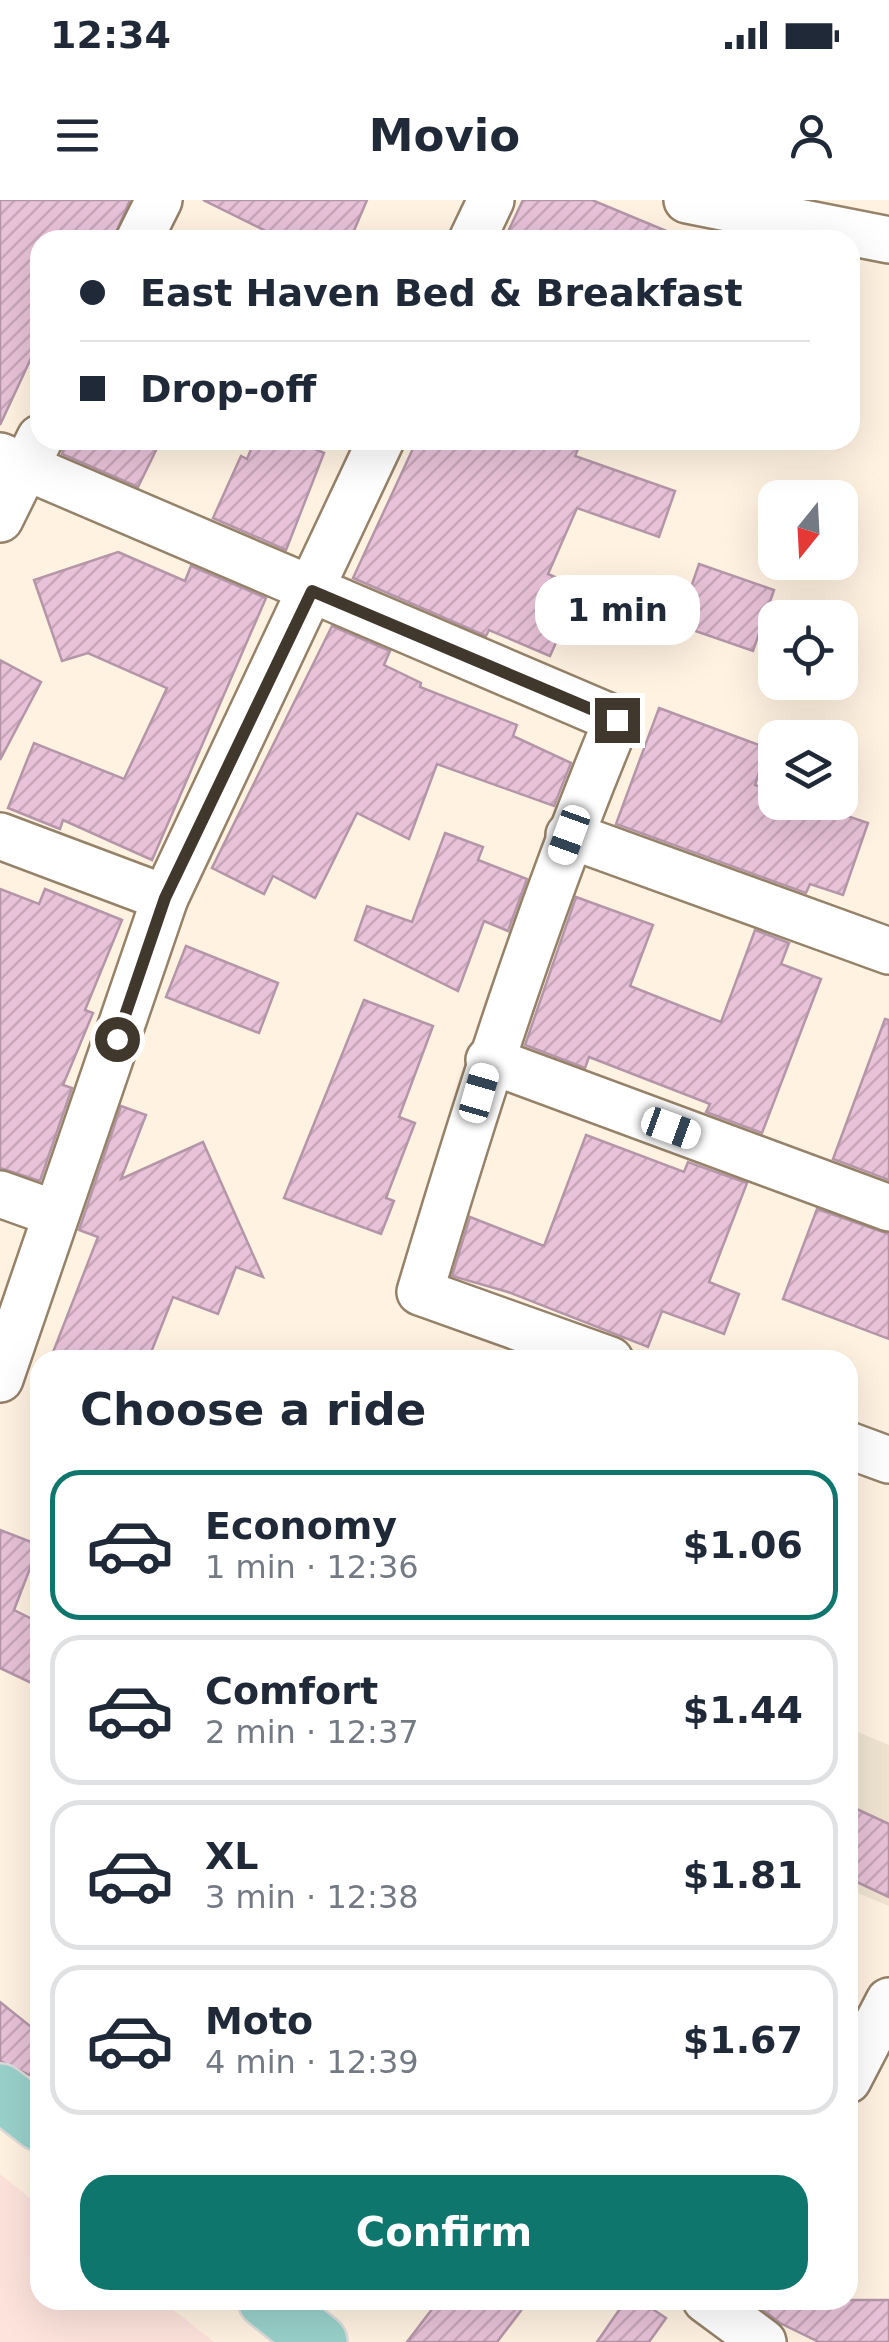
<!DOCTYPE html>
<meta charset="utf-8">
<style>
body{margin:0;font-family:"DejaVu Sans",sans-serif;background:#f2f2f3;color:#1f2937;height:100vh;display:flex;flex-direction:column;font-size:38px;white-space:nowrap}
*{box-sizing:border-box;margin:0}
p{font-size:32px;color:#747a83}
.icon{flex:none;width:55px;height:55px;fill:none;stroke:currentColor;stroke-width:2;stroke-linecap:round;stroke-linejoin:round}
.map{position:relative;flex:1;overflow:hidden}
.sheet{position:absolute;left:30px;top:1150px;width:828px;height:960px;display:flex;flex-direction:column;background:#fff;border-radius:30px;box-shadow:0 10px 40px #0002}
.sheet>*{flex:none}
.top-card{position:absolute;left:30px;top:30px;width:830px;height:220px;border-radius:30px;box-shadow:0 10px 40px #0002;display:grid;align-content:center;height:220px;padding:0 50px;background:#fff}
.needle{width:65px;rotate:198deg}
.buttons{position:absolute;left:758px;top:280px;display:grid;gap:20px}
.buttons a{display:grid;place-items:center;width:100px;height:100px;border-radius:20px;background:#fff;box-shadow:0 10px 40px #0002;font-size:50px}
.end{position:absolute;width:45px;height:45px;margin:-22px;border:12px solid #41382d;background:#fff;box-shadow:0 0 0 5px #fff}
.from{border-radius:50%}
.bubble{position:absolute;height:70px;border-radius:30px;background:#fff;box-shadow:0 10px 40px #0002;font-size:32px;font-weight:700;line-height:70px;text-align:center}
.car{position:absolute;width:30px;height:60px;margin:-30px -15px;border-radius:12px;box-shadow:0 0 8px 2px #0007;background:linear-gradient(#fff 24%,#345 0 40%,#fff 0 76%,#345 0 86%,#fff 0)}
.top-card b{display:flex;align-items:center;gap:35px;height:95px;font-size:38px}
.top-card b+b{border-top:2px solid #e0e1e3}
.top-card i{width:25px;height:25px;background:#1f2937}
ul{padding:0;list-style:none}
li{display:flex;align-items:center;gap:30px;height:150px;margin:0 20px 15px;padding:0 30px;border:5px solid #e0e1e3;border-radius:30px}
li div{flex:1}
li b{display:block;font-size:38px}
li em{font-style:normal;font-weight:700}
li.active{border-color:#0f766e}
li>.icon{width:90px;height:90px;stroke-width:1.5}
h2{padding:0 50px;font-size:45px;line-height:120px}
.button{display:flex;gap:20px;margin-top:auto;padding:20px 50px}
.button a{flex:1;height:115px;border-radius:30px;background:#0f766e;color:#fff;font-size:40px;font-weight:700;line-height:115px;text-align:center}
.status{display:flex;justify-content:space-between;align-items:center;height:70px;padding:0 50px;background:#fff;direction:ltr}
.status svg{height:28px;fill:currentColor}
header{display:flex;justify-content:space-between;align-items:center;height:130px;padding:0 50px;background:#fff;font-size:45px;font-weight:700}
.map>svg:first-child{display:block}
</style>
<div class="status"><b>12:34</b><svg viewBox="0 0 49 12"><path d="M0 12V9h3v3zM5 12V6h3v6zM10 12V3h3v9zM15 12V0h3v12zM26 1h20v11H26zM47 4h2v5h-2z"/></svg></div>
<header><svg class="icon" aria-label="menu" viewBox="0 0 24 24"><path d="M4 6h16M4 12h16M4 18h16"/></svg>Movio<svg class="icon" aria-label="person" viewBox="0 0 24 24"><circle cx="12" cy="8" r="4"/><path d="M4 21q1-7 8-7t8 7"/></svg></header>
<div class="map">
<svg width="889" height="2142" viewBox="0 0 889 2142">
<defs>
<pattern id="building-hatch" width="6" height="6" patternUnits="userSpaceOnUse" patternTransform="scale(2.5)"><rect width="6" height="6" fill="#e8c2d8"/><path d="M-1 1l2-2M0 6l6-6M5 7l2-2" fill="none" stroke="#c8a7ba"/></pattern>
</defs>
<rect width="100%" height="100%" fill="#fff2e1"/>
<path fill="#f0e4d1" d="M 848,1528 L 889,1545 L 889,1706 L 848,1689 Z"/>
<path fill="#fde3dc" d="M 0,1974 L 40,2006 L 40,2100 L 161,2100 L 214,2142 L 0,2142 Z"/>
<g fill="url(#building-hatch)" stroke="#b496a8" stroke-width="2.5">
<path d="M 0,0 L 130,0 L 113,40 L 40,40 L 40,139 L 0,225 Z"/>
<path d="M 203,0 L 367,0 L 350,40 L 284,40 Z"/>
<path d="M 523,0 L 592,0 L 688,40 L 504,40 Z"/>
<path d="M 66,240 L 161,240 L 138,287 L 62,254 Z"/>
<path d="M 255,240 L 296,240 L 324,253 L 286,350 L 213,318 L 241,256 L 247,259 Z"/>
<path d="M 417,240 L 582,240 L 575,256 L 675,291 L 659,337 L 577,308 L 548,374 L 580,388 L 550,456 L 489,430 L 486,436 L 353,378 Z"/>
<path d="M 118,352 L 185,381 L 191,366 L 266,398 L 152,660 L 63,620 L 60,629 L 8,608 L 34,543 L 124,579 L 167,488 L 88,453 L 62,461 L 34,380 Z"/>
<path d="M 699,364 L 774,390 L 753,451 L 678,425 Z"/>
<path d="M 332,426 L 390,451 L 384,465 L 421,483 L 420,487 L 517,525 L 513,536 L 571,563 L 554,606 L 437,564 L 409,639 L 357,613 L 315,698 L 273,676 L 264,694 L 212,668 Z"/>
<path d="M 0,460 L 41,482 L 0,560 Z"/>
<path d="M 659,508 L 767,548 L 755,585 L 775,592 L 775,602 L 806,602 L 868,623 L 843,695 L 810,684 L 806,693 L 616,624 Z"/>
<path d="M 445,633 L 483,647 L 478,660 L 527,679 L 508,731 L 484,721 L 458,791 L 355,740 L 367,706 L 412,722 Z"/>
<path d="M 0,689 L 39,704 L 45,689 L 122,720 L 85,810 L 93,813 L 63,885 L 72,888 L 40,981 L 0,968 Z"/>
<path d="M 576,697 L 653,725 L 630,786 L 721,822 L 755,730 L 789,743 L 781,764 L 821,779 L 762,933 L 706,912 L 710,904 L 589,857 L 585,868 L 525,845 Z"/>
<path d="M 186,746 L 278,783 L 259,833 L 166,797 Z"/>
<path d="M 364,800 L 433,826 L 399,917 L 415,923 L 386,998 L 394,1001 L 381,1034 L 284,998 Z"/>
<path d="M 885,819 L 889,820 L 889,980 L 833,959 Z"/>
<path d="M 121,906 L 146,915 L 121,979 L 203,942 L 263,1077 L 236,1067 L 218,1114 L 173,1097 L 148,1160 L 50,1160 L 98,1037 L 79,1030 Z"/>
<path d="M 586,935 L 684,972 L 688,962 L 747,983 L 709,1082 L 739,1094 L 724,1134 L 662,1111 L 648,1147 L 508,1092 L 452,1076 L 470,1017 L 544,1046 Z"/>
<path d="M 817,1009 L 889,1034 L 889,1139 L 783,1099 Z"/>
<path d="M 0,1330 L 39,1345 L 14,1410 L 40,1423 L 40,1487 L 0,1468 Z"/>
<path d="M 848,1605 L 889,1624 L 889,1697 L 848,1678 Z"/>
<path d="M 0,1802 L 40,1834 L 40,1862 L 29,1875 L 0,1861 Z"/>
<path d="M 439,2100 L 529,2100 L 497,2142 L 407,2142 Z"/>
<path d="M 626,2100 L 639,2100 L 666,2118 L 649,2142 L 597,2142 Z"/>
<path d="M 750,2100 L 889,2100 L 889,2142 L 819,2142 L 780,2123 Z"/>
</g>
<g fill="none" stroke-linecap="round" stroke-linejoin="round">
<defs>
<g id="minor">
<path d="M 687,0 L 889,40"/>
<path d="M 139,40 L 159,0"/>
<path d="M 472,40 L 491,0"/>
<path d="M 0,256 L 617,520 C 539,707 478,898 420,1092 L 610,1160"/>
<path d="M 0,319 L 40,238"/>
<path d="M 569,635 L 889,751"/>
<path d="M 0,636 L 165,698"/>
<path d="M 489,860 L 889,1008"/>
<path d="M 0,994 L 56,1014"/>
<path d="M 0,1179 L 165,698 L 381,240"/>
<path d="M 848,1245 L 889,1260"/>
<path d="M 848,1880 L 889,1801"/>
<path d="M 706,2100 L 763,2142"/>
</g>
<g id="major">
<path d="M 0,1892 L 40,1923"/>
<path d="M 266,2100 L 319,2142"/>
</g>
</defs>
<use href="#minor" stroke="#968269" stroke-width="50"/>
<use href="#major" stroke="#dddbd9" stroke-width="60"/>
<use href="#minor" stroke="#fff" stroke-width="45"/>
<use href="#major" stroke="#99d1cb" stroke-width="55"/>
</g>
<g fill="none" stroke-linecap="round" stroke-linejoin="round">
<path stroke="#41382d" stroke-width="12" d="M 117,839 L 165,698 L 312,391 L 617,520"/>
</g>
</svg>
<div class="buttons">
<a><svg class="needle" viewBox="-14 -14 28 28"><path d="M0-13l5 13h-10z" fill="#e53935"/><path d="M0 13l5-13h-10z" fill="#747a83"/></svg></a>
<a><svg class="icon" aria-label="locate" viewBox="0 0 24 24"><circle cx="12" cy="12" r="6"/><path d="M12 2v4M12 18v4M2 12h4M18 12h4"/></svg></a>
<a><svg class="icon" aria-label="layers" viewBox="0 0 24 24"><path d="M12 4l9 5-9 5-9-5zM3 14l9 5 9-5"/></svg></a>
</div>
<i class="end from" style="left:117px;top:839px"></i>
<i class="end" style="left:617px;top:520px"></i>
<div class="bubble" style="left:535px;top:375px;width:165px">1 min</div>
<i class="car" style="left:569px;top:635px;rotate:200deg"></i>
<i class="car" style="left:479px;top:893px;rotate:16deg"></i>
<i class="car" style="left:671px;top:928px;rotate:110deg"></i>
<div class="top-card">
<b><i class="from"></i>East Haven Bed &amp; Breakfast</b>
<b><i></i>Drop-off</b>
</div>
<section class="sheet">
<h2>Choose a ride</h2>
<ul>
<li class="active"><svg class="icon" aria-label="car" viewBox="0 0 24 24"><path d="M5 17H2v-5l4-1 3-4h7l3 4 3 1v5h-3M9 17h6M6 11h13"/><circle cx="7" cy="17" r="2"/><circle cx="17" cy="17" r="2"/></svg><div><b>Economy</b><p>1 min · 12:36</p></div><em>$1.06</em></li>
<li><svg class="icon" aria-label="car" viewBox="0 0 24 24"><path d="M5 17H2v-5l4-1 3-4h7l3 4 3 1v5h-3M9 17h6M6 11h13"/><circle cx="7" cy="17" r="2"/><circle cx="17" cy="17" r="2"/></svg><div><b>Comfort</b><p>2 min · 12:37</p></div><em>$1.44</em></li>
<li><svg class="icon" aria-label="car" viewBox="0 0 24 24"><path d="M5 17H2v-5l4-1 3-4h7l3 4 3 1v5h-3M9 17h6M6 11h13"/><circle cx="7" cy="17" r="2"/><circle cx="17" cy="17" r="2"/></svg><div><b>XL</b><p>3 min · 12:38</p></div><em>$1.81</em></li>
<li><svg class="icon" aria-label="car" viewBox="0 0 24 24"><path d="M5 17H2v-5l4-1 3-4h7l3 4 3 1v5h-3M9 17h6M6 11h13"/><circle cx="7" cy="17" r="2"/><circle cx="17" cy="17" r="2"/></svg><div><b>Moto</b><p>4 min · 12:39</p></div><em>$1.67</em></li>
</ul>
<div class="button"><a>Confirm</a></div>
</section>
</div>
